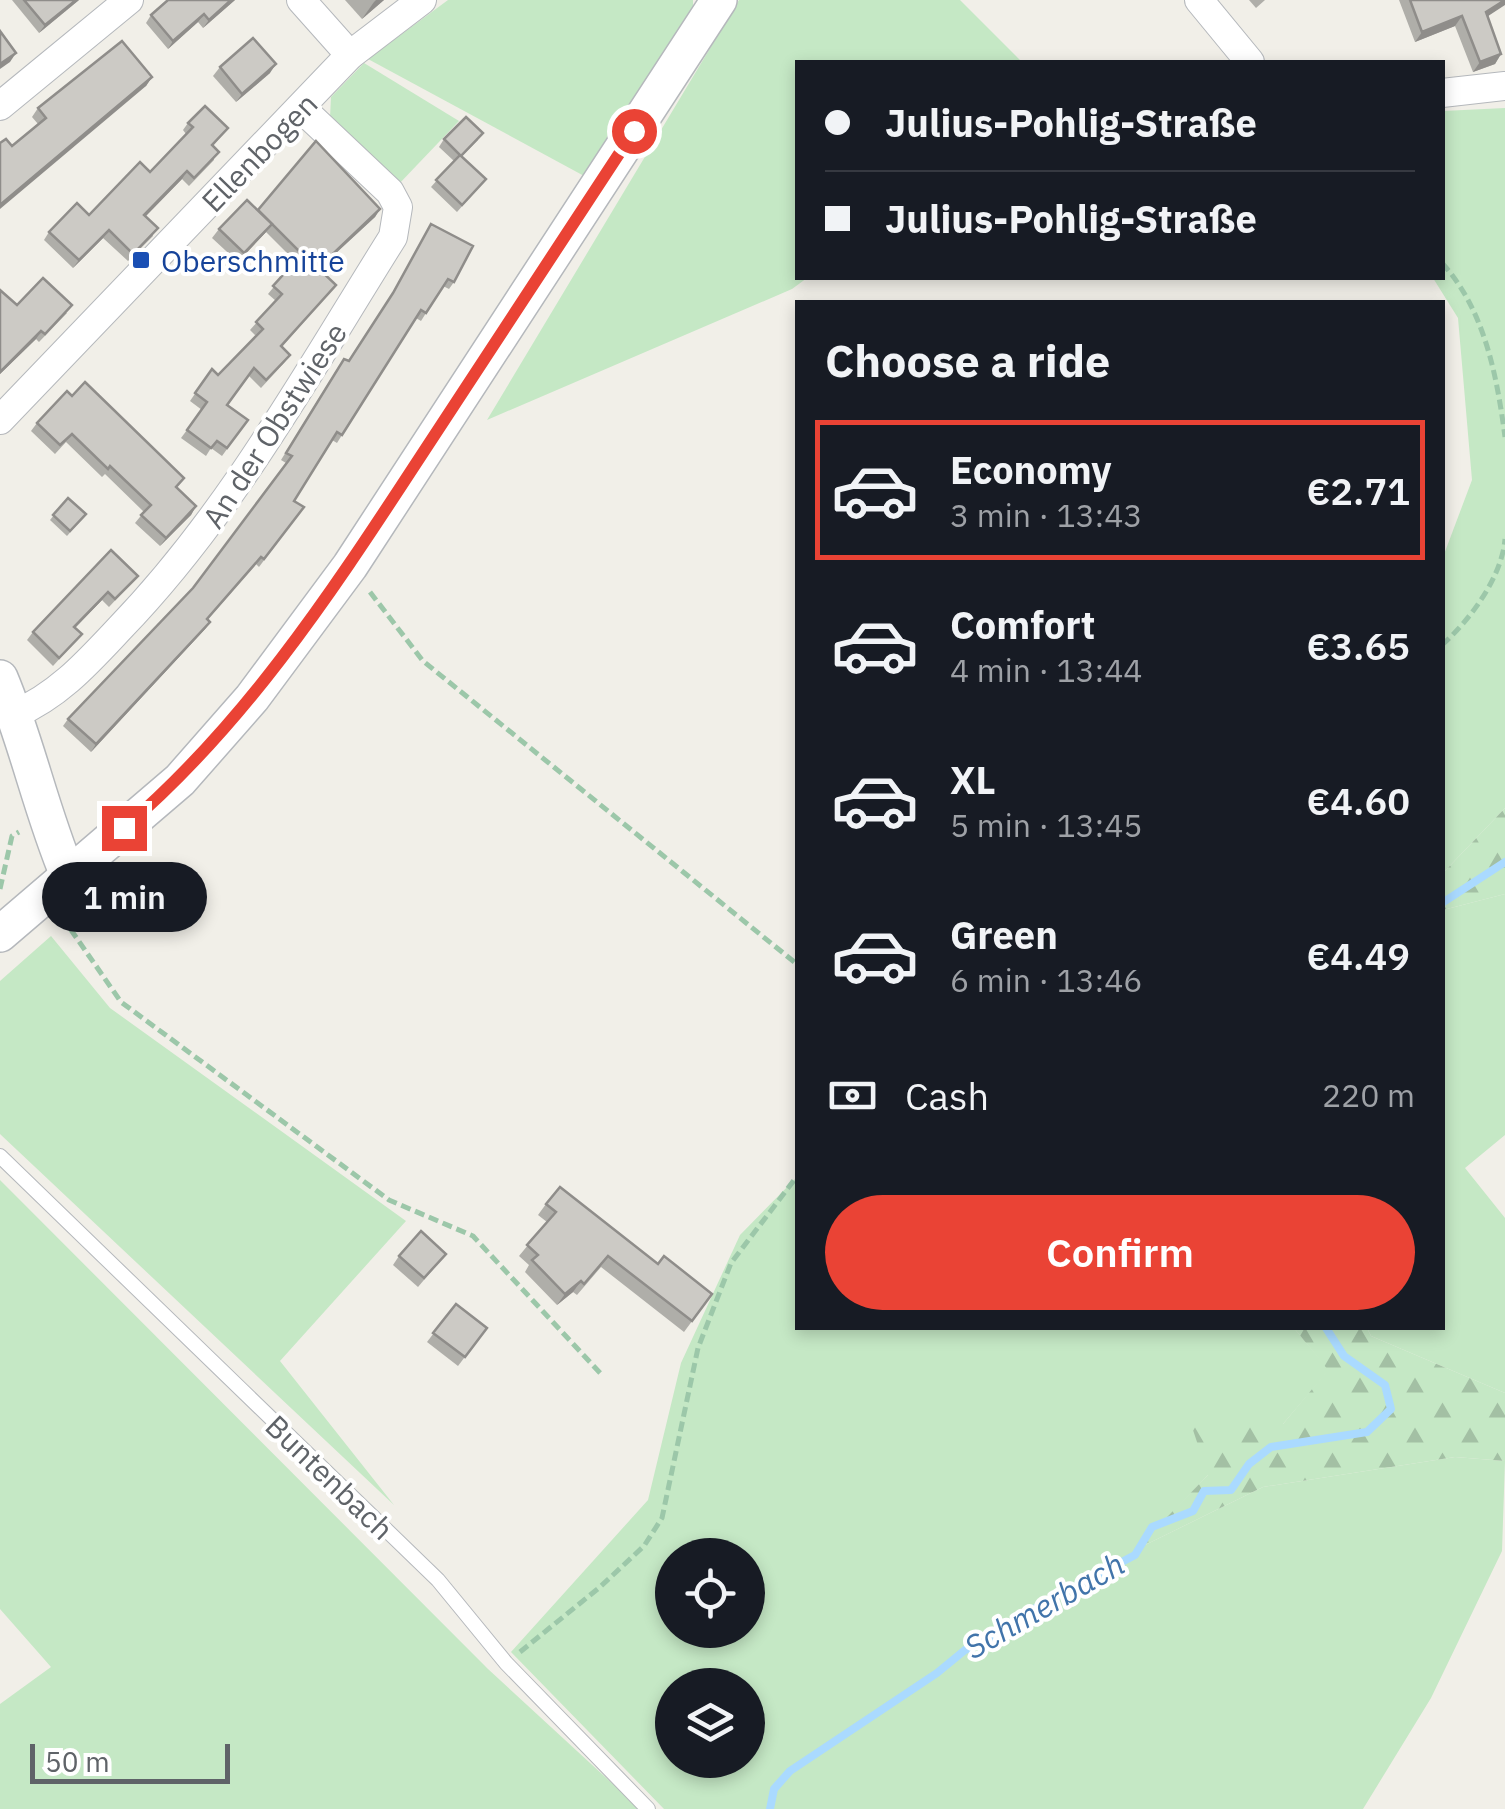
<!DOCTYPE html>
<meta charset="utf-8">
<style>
body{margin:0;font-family:"IBM Plex Sans",sans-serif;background:#20242c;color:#f1f3f6;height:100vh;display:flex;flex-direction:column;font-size:38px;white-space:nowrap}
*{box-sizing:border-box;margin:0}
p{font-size:32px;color:#9ea1a6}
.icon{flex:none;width:55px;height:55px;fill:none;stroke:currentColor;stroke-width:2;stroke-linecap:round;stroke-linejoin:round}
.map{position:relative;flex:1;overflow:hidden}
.details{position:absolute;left:795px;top:300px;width:650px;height:1030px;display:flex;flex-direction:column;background:#171b24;border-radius:0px;box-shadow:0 5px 15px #0003}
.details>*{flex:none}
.top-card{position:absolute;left:795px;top:60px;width:650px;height:220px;border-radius:0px;box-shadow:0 5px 15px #0003;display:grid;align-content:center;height:220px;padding:0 30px;background:#171b24}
.controls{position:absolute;left:655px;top:1538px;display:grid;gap:20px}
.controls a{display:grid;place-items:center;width:110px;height:110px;border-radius:50%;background:#171b24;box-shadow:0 5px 15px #0003;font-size:50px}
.scale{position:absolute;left:30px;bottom:25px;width:200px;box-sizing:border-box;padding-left:10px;border:5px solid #5f6368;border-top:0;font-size:28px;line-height:35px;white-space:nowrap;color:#5f6368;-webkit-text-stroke:8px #fff;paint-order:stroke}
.end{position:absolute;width:45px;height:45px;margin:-22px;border:12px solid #ea4335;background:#fff;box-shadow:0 0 0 5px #fff}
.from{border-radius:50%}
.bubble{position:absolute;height:70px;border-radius:35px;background:#171b24;box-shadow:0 5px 15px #0003;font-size:32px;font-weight:600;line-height:70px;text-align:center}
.top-card b{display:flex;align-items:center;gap:35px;height:95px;font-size:38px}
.top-card b+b{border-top:2px solid #363941}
.top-card i{width:25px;height:25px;background:#f1f3f6}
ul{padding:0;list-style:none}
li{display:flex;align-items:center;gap:30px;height:140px;margin:0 20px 15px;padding:0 10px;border:5px solid transparent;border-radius:0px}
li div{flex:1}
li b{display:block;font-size:38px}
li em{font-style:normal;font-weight:600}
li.active{border-color:#ea4335}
li>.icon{width:90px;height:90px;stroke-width:1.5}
h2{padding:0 30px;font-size:45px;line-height:120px}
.pay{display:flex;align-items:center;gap:25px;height:110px;padding:0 30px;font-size:38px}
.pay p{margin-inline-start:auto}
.cta{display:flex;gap:20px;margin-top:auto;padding:20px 30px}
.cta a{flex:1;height:115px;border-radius:60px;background:#ea4335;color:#fff;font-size:40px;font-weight:600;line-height:115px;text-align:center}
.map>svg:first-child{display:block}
</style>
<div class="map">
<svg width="1505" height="1809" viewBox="0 0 1505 1809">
<defs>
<pattern id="forest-firs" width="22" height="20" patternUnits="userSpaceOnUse" patternTransform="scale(2.5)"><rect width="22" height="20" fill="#c5e8c5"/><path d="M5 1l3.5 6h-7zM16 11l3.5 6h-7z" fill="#a3c0a4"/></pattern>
</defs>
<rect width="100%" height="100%" fill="#f1efe8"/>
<g fill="#c5e8c5" fill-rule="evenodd">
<path d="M 448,0 L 693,0 L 693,6 L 586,177 L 368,59 Z"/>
<path d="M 739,0 L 960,0 L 1022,62 L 798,62 L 798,278 L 807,278 L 792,289 L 487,420 Z"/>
<path d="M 364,63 L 459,121 L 397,186 L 330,118 L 331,97 Z"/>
<path d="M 1505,108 L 1505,808 L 1443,873 L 1443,557 L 1472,480 L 1458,318 L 1433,278 L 1442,278 L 1443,111 Z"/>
<path d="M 1505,894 L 1505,1135 L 1465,1168 L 1505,1218 L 1505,1393 L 1371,1336 L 1367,1328 L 1442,1328 L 1443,910 Z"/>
<path d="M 51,936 L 110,1008 L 406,1221 L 280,1361 L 394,1505 L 0,1134 L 0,981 Z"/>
<path d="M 797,1177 L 798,1328 L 1294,1328 L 1329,1370 L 1283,1424 L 1208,1475 L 1139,1548 L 1263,1487 L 1455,1457 L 1505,1461 L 1502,1551 L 1431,1698 L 1363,1809 L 664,1809 L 511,1652 L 648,1500 L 681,1363 L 740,1235 ZM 672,1555 L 748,1555 L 748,1630 L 672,1630 ZM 672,1685 L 748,1685 L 748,1760 L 672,1760 Z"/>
<path d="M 0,1180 L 488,1669 L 640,1809 L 0,1809 L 0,1704 L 51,1667 L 0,1609 Z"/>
</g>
<g fill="url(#forest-firs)">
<path d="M 1505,808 L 1505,894 L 1443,910 L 1443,873 Z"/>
<path d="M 1294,1328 L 1367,1328 L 1371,1336 L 1505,1393 L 1505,1461 L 1455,1457 L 1263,1487 L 1135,1550 L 1208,1475 L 1191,1424 L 1283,1424 L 1328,1370 Z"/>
</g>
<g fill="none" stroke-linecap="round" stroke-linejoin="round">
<g stroke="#aadaff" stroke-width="8">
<path d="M 1442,903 L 1505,862"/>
<path d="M 770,1809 L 774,1789 L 790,1771 L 937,1673 L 965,1650 L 997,1636 L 1026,1613 L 1135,1555 L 1152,1527 L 1193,1511 L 1204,1491 L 1231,1490 L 1249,1464 L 1271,1447 L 1367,1432 L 1391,1409 L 1385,1385 L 1344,1356 L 1326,1328"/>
</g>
<defs>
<path id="service" d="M 0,1156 L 438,1580 L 506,1663 L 648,1809"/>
<g id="minor">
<path d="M 301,0 L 350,55"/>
<path d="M 1199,0 L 1250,62"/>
<path d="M 1442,93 L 1505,86"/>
<path d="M 0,106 L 129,0"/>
<path d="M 0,420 L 350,55 L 422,0"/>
<path d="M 15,714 C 59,695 88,662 120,628 C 231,513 308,372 393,237 L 398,207 L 390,192 L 301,108"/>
</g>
<g id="tertiary">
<path d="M 0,678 C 27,742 41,811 68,875"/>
<path d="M 0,934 L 180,780 L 252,698 L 350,566 L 719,0"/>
</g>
</defs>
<use href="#service" stroke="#b5b8bc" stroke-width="16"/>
<use href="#minor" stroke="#b5b8bc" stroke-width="30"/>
<use href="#tertiary" stroke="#b5b8bc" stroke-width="38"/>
<g stroke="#9cc7a9" stroke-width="5" stroke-dasharray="10 5" stroke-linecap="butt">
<path d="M 1442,263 C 1485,310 1497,377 1505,437"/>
<path d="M 370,592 L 423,661 L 798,965"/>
<path d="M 1442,645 C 1470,620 1502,577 1505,539"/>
<path d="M 0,889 L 12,836 L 19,832"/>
<path d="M 62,917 L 121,1002 L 389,1200 L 473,1236 L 601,1374"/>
<path d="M 520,1652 L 600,1587 L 644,1546 L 662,1518 L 698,1348 L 731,1263 L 798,1175"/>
</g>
<use href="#service" stroke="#fff" stroke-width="14"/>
<use href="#minor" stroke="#fff" stroke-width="28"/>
<use href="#tertiary" stroke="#fff" stroke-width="35"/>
</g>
<g fill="#afaea9">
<path d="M 12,0 L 79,0 L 39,33 Z"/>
<path d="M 168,0 L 235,0 L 203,28 L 198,22 L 168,49 L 146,23 L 151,15 Z"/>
<path d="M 345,0 L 384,0 L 362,19 Z"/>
<path d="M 1249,0 L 1265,0 L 1256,8 Z"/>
<path d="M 1399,0 L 1505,0 L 1487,17 L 1501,54 L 1495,64 L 1473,72 L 1455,26 L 1415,42 Z"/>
<path d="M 220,67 L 270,73 L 236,102 L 213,76 Z"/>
<path d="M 152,77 L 146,86 L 12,146 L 38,124 L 32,117 L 38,108 Z"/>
<path d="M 188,123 L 228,128 L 213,146 L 214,160 L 189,186 L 182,179 L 146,216 L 153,236 L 128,261 L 103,238 L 73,268 L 44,240 L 49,232 L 89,215 L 150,172 L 186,134 L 183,130 Z"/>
<path d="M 444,139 L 478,140 L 462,156 L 486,179 L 457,212 L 431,187 L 454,161 L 439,147 Z"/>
<path d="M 380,209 L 375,217 L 319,269 L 336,285 L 282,347 L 290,355 L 284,363 L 261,388 L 249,376 L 227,405 L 248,420 L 222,456 L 211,448 L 206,456 L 181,438 L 202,410 L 190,401 L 212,369 L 218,375 L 256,336 L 250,330 L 276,301 L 268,294 L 295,261 L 266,232 L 238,262 L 212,238 L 219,229 L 258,210 Z"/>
<path d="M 431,224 L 454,282 L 449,289 L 443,286 L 421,321 L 416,318 L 342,435 L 337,443 L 332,440 L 294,501 L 298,515 L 259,567 L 256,564 L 208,619 L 210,622 L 205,629 L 91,752 L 63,726 L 68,719 L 193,588 L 286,463 L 281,460 L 339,366 L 348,361 L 388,301 Z"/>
<path d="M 0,290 L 17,305 L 67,313 L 39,342 L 36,339 L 0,374 Z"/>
<path d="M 67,391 L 196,506 L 191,515 L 160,546 L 135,523 L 144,512 L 105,474 L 102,477 L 66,442 L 55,454 L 31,431 L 37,423 Z"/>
<path d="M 68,498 L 86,514 L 67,536 L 50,520 Z"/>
<path d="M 138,576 L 109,607 L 102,600 L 75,628 L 82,634 L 53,666 L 27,640 L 33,632 Z"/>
<path d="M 546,1204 L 658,1264 L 712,1294 L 684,1332 L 601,1267 L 577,1295 L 573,1292 L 557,1305 L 525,1272 L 529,1265 L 519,1256 L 547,1222 L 538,1215 Z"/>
<path d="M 446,1254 L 418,1287 L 393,1265 L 399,1256 Z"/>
<path d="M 456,1304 L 487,1328 L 458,1366 L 427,1342 Z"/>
</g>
<g fill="#8f8d8a">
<path d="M 76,0 L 79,0 L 39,33 L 45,25 Z"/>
<path d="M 231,0 L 235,0 L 203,28 L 209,20 Z"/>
<path d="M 376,0 L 384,0 L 362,19 L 374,2 Z"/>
<path d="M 1505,0 L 1505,5 L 1479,22 L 1486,12 Z"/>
<path d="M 204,14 L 198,22 L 168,49 L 173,41 Z"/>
<path d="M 1462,16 L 1455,26 L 1415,42 L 1422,32 Z"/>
<path d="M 16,53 L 10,62 L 0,69 L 0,64 Z"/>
<path d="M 1501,54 L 1495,64 L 1473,72 L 1480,62 Z"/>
<path d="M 276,64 L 270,73 L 236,102 L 242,94 Z"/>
<path d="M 152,77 L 146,86 L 0,209 L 0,205 Z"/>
<path d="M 187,171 L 182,179 L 139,223 L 144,215 Z"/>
<path d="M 380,209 L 375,217 L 312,275 L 318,268 Z"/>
<path d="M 272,224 L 265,233 L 238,262 L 244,253 Z"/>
<path d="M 109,230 L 103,238 L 73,268 L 79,260 Z"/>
<path d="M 41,331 L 36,339 L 0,374 L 0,372 Z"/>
<path d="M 196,506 L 191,515 L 160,546 L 166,538 Z"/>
<path d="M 108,592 L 102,600 L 68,635 L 74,627 Z"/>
<path d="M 210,622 L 205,629 L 91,752 L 96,744 Z"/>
<path d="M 581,1281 L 573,1292 L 557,1305 L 565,1294 Z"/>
</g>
<g fill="#cccac5" stroke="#8f8d8a" stroke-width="2.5">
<path d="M 24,0 L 76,0 L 45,25 Z"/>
<path d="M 168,0 L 231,0 L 209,20 L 204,14 L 173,41 L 151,15 Z"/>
<path d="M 1410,0 L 1505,0 L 1486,12 L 1501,54 L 1480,62 L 1462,16 L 1422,32 Z"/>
<path d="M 0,31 L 16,53 L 0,64 Z"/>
<path d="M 253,38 L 276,64 L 242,94 L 220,67 Z"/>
<path d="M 122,41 L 152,77 L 0,205 L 0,143 L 6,139 L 12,146 L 46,118 L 38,108 Z"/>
<path d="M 205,106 L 228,128 L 212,145 L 219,152 L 194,178 L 187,171 L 144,215 L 158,228 L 133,254 L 109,230 L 79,260 L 49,232 L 77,203 L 89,215 L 140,162 L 150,172 L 193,127 L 188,123 Z"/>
<path d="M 466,117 L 483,133 L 461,156 L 486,179 L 462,205 L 436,180 L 460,155 L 444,139 Z"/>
<path d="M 316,141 L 380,209 L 318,268 L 336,285 L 281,346 L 290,355 L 266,380 L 254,368 L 227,405 L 248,420 L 227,448 L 217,441 L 211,448 L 187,430 L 207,402 L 195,393 L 212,369 L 218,375 L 263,329 L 256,322 L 282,294 L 273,286 L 302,254 L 258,210 Z"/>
<path d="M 247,200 L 272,224 L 244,253 L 219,229 Z"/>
<path d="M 431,224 L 473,246 L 454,282 L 448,279 L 426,313 L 421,310 L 342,435 L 337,432 L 294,501 L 304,507 L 264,559 L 261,557 L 207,619 L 210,622 L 96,744 L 68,719 L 193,588 L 292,456 L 286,453 L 344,359 L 349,361 L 393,293 Z"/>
<path d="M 43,278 L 72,305 L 45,334 L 41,331 L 0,372 L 0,290 L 17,305 Z"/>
<path d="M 85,382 L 184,478 L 176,487 L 196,506 L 166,538 L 141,515 L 151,505 L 110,466 L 108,469 L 72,434 L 60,445 L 37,423 L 67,391 L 72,396 Z"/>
<path d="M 68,498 L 86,514 L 70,531 L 53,515 Z"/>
<path d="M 111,550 L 138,576 L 115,599 L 108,592 L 74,627 L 82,634 L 59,658 L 33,632 Z"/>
<path d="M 560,1187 L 658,1264 L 664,1256 L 712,1294 L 692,1321 L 608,1256 L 584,1284 L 581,1281 L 565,1294 L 532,1260 L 538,1255 L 527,1245 L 556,1212 L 546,1204 Z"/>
<path d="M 421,1231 L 446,1254 L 424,1278 L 399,1256 Z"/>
<path d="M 456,1304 L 487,1328 L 465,1357 L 433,1333 Z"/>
</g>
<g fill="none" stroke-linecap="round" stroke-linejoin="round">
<path stroke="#ea4335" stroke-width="12" d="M 124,828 C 243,726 328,598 413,468 C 487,356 560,243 634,131"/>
</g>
<rect fill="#1a4fb4" stroke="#fff" stroke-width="4" x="131" y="250" width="20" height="20" rx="5"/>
<g text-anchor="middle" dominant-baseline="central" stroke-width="8" stroke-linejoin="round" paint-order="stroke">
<g font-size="30" fill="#5f6368" stroke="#fff">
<text transform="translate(259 152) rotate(-46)">Ellenbogen</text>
<text transform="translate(274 425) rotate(-57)">An der Obstwiese</text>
<text transform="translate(330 1477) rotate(44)">Buntenbach</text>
</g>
<g font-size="30" fill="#164399" stroke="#fff" text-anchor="start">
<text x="161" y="260">Oberschmitte</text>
</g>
<g font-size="32" font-style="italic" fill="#4174aa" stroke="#fff">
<text transform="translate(1044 1605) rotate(-30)">Schmerbach</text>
</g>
</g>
</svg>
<div class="controls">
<a><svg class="icon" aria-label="locate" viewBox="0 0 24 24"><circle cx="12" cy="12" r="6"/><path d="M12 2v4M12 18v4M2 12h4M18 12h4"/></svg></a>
<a><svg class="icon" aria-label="layers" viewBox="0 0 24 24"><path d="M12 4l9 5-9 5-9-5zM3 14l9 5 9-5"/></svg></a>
</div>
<div class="scale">50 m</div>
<i class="end from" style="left:634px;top:131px"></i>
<i class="end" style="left:124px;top:828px"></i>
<div class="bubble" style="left:42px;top:862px;width:165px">1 min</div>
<div class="top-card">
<b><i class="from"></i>Julius-Pohlig-Straße</b>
<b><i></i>Julius-Pohlig-Straße</b>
</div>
<section class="details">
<h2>Choose a ride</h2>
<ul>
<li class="active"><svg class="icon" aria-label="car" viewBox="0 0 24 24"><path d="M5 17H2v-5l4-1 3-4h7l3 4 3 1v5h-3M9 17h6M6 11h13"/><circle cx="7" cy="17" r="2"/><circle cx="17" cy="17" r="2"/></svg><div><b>Economy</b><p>3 min · 13:43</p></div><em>€2.71</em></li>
<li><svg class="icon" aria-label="car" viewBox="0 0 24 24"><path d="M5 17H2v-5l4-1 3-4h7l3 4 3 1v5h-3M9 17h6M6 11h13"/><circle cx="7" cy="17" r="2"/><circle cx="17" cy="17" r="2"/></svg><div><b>Comfort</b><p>4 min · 13:44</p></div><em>€3.65</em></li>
<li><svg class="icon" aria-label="car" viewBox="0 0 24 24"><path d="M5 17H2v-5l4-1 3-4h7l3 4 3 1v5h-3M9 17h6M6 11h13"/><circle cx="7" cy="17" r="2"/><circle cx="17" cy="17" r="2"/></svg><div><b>XL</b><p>5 min · 13:45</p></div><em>€4.60</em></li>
<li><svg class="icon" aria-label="car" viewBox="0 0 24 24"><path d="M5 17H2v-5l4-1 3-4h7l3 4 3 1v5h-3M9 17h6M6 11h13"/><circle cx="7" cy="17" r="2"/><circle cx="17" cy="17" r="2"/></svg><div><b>Green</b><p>6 min · 13:46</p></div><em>€4.49</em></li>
</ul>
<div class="pay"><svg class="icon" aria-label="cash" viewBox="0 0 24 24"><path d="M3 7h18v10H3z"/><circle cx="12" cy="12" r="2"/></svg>Cash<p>220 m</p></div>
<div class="cta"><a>Confirm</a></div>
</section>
</div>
